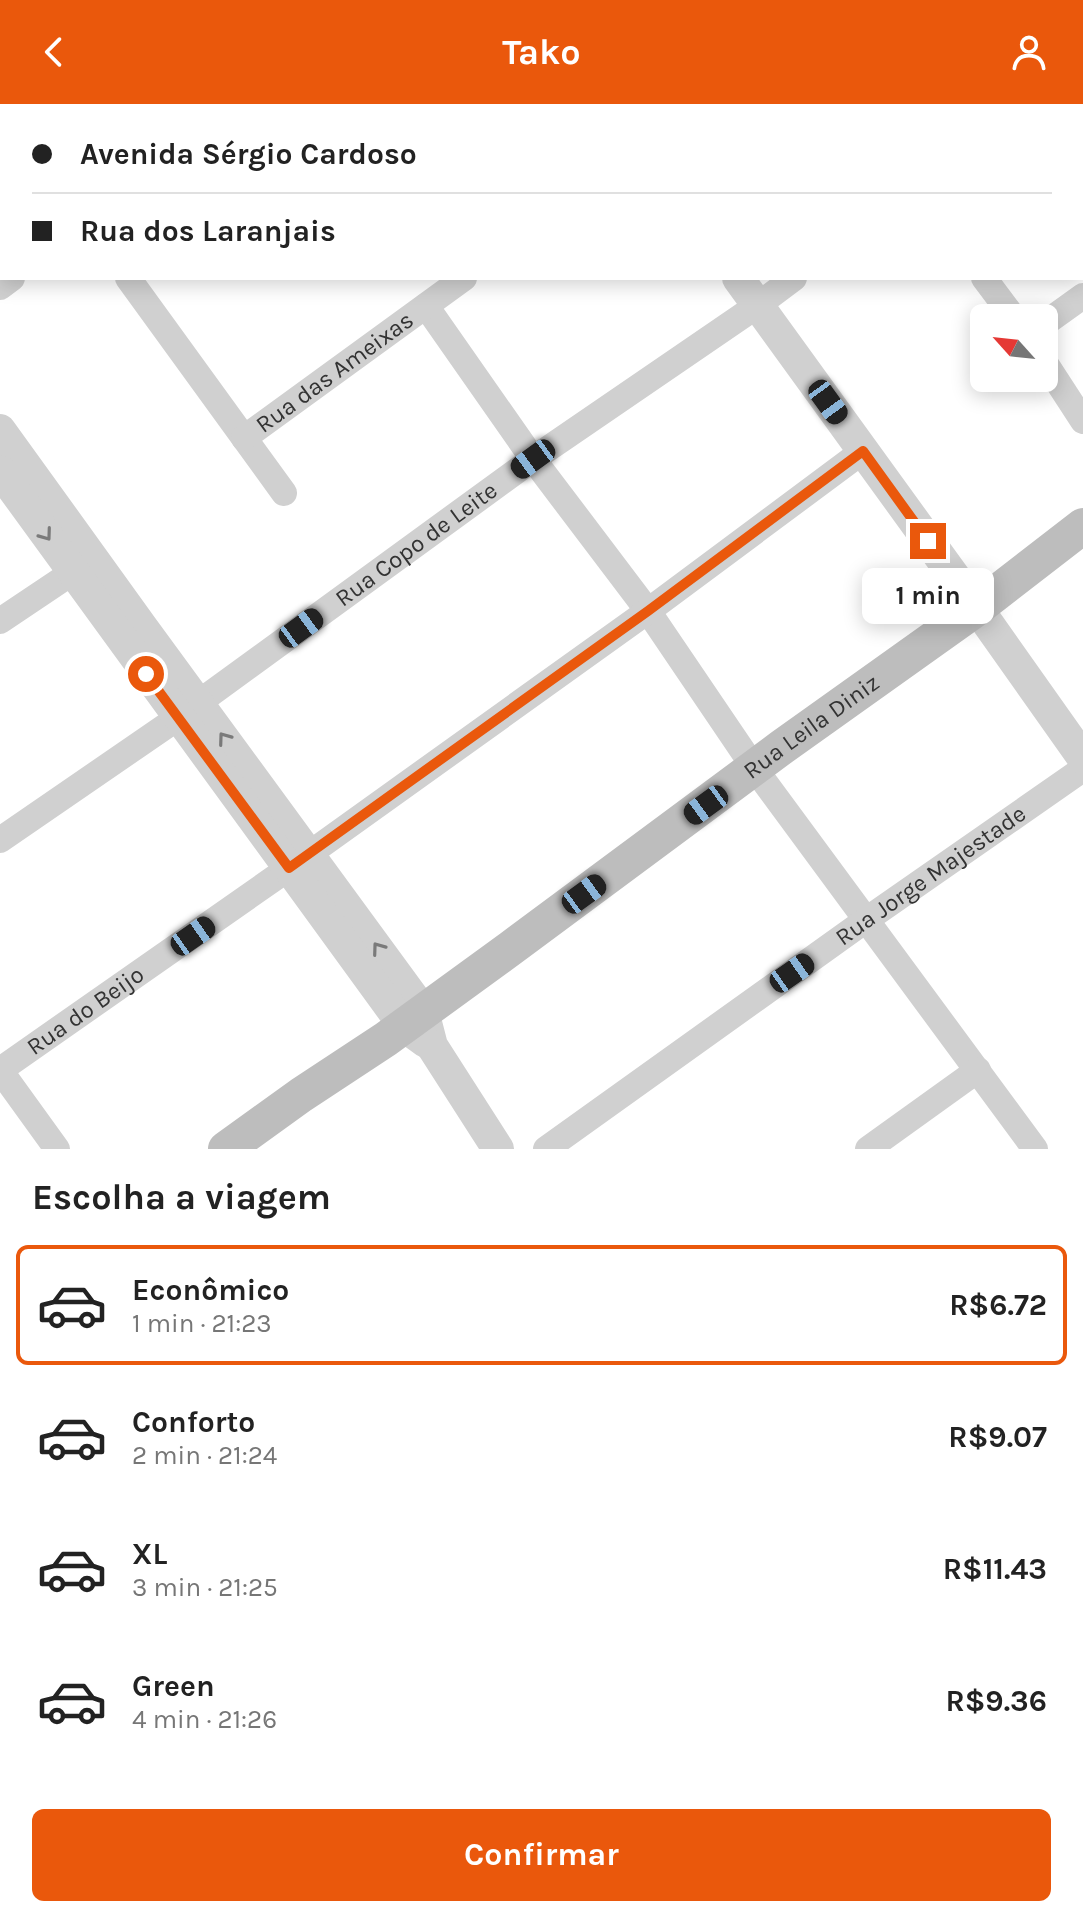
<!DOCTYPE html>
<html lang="pt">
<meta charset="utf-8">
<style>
body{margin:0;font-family:Karla,sans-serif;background:#f2f2f2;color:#222;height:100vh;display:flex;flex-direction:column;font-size:30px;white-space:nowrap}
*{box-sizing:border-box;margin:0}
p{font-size:26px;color:#767676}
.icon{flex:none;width:44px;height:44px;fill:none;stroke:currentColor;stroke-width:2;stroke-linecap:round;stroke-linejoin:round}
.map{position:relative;height:1045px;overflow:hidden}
.side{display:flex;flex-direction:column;background:#fff;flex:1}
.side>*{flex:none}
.guide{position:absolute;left:0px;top:0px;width:1084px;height:176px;box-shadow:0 4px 20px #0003;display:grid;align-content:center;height:176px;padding:0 32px;background:#fff}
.needle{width:52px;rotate:297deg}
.fabs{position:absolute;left:970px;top:200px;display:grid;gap:16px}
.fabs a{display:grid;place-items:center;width:88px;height:88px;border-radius:12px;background:#fff;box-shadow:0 4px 20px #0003;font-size:40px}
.end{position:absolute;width:36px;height:36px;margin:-18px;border:10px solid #ea580c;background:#fff;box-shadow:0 0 0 4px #fff}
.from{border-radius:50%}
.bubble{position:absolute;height:56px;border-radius:12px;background:#fff;box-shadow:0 4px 20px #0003;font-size:26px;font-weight:700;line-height:56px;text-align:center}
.car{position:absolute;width:24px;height:48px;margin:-24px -12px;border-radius:10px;box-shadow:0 0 6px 2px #0007;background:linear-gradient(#222 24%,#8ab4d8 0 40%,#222 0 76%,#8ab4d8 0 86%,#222 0)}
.guide b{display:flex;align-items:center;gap:28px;height:76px;font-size:30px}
.guide b+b{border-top:2px solid #e0e0e0}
.guide i{width:20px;height:20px;background:#222}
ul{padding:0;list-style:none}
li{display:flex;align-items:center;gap:24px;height:120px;margin:0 16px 12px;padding:0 16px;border:4px solid transparent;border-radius:12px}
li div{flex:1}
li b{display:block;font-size:30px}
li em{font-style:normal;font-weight:700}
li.on{border-color:#ea580c}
li>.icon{width:72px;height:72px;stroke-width:1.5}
h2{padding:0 32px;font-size:36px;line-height:96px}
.action{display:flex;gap:16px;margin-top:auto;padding:16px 32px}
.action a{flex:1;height:92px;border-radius:12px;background:#ea580c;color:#fff;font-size:32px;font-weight:700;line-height:92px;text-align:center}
header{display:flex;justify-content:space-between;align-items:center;height:104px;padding:0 32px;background:#ea580c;color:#fff;font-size:36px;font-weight:700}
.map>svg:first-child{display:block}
</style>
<header><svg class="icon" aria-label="back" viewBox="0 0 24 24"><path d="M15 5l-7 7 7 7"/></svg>Tako<svg class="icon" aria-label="person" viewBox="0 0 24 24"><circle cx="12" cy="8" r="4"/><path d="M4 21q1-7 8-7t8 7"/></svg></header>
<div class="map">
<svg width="1083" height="1045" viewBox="0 0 1083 1045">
<rect width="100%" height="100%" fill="#fff"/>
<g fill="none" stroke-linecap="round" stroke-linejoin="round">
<g stroke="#d0d0d0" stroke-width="12">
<path d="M 138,0 L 140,2"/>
<path d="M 737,2 L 739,0"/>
</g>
<g stroke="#d0d0d0" stroke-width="26">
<path d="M 2,0 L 4,2"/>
<path d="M 854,0 L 856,2"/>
<path d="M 376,2 L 379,0"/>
<path d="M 1027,2 L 1030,0"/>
<path d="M 128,174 L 284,389"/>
<path d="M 984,174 L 1014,214"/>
<path d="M 0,183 L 12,174"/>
<path d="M 426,202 L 533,355 L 648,507 L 755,665 L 1035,1045"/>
<path d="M 1044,220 L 1083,192"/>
<path d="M 1044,257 L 1083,317"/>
<path id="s1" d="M 244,334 L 464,174"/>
<path d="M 0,517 L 73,468"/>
<path id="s2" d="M 198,599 L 533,355 L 758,201 L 794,174"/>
<path d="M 0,736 L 179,613"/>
<path d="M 309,750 L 648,507 L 863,347"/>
<path id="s3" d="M 0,966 L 289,764"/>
<path d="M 0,966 L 57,1045"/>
<path id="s4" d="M 546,1045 L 866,816 L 1083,665"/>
<path d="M 868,1045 L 978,966"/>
</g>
<g stroke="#d0d0d0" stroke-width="32">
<path d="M 611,0 L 613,2"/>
<path d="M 738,174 L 977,504 L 1083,654"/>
<path d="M 0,326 L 142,523 L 423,907 L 432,942 L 498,1045"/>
<path d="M 0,367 L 404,922 L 426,938"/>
</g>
<path stroke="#bdbdbd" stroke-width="36" id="s5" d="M 226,1045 L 301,991 L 386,935 L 511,844 L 782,643 L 977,504 L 1083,422"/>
</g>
<defs><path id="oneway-chevron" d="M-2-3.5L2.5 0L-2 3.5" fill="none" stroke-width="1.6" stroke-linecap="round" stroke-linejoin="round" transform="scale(2)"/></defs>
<g stroke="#7a7a7a">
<use href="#oneway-chevron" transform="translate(46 431) rotate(54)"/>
<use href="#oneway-chevron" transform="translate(224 634) rotate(-126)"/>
<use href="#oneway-chevron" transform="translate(378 844) rotate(-126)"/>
</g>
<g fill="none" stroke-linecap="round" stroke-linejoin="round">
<path stroke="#ea580c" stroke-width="10" d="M 146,570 L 289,764 L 648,507 L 863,347 L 928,437"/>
</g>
<g text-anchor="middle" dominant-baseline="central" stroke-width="8" stroke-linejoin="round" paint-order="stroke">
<g font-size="24" fill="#333" stroke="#fff">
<text stroke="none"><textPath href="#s1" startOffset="112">Rua das Ameixas</textPath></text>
<text stroke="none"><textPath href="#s2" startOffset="270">Rua Copo de Leite</textPath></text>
<text stroke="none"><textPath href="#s5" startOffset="722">Rua Leila Diniz</textPath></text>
<text stroke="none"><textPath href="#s4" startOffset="472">Rua Jorge Majestade</textPath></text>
<text stroke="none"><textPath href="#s3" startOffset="104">Rua do Beijo</textPath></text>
</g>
</g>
</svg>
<div class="fabs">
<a><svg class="needle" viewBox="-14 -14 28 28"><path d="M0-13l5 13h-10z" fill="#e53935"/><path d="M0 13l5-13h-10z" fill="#767676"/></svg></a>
</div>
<i class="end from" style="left:146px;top:570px"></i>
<i class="end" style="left:928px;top:437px"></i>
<div class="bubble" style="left:862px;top:464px;width:132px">1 min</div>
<i class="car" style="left:828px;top:298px;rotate:144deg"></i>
<i class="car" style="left:533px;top:355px;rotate:234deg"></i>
<i class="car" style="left:301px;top:524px;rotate:54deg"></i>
<i class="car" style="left:706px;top:701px;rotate:234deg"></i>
<i class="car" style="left:584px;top:790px;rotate:54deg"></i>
<i class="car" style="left:193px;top:832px;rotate:55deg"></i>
<i class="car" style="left:792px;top:869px;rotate:55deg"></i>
<div class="guide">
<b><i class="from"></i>Avenida Sérgio Cardoso</b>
<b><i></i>Rua dos Laranjais</b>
</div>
</div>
<section class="side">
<h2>Escolha a viagem</h2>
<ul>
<li class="on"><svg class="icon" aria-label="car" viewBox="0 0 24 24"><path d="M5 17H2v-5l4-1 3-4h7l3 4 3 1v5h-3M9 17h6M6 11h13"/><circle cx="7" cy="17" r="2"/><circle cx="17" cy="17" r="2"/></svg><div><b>Econômico</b><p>1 min · 21:23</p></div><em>R$6.72</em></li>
<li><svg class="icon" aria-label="car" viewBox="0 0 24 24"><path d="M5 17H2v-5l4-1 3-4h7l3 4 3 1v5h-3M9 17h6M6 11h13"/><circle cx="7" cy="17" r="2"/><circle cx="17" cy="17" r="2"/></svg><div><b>Conforto</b><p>2 min · 21:24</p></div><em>R$9.07</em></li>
<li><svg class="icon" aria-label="car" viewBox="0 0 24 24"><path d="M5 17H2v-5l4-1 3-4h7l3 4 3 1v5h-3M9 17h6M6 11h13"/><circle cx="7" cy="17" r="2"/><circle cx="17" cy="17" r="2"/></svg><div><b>XL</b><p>3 min · 21:25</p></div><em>R$11.43</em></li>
<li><svg class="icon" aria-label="car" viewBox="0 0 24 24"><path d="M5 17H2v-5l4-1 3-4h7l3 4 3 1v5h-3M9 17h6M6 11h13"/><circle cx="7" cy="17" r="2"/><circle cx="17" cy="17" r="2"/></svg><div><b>Green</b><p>4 min · 21:26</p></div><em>R$9.36</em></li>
</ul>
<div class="action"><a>Confirmar</a></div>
</section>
